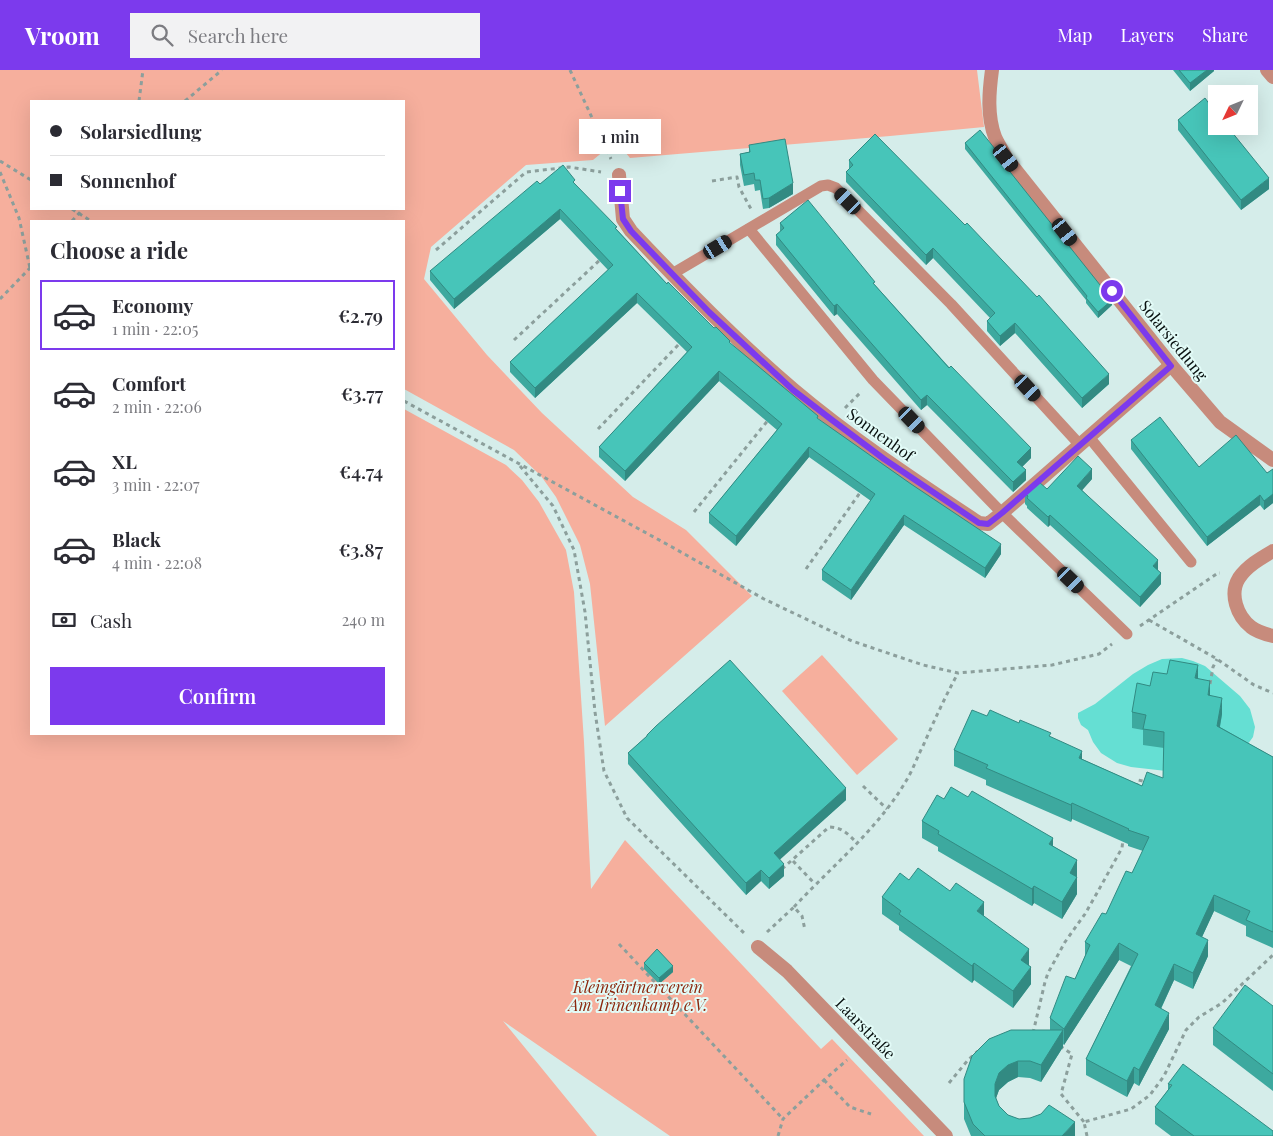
<!DOCTYPE html>
<meta charset="utf-8">
<style>
body{margin:0;font-family:"Playfair Display",serif;background:#f2f2f3;color:#2b2b33;height:100vh;display:flex;flex-direction:column;font-size:19px;white-space:nowrap}
*{box-sizing:border-box;margin:0}
p{font-size:16px;color:#7c7c81}
.icon{flex:none;width:28px;height:28px;fill:none;stroke:currentColor;stroke-width:2;stroke-linecap:round;stroke-linejoin:round}
.map{position:relative;flex:1;overflow:hidden}
.side{position:absolute;left:30px;top:150px;width:375px;height:515px;display:flex;flex-direction:column;background:#fff;border-radius:0px;box-shadow:0 5px 20px #0002}
.side>*{flex:none}
.top-card{position:absolute;left:30px;top:30px;width:375px;height:110px;border-radius:0px;box-shadow:0 5px 20px #0002;display:grid;align-content:center;height:110px;padding:0 20px;background:#fff}
.needle{width:32px;rotate:227deg}
.buttons{position:absolute;left:1208px;top:15px;display:grid;gap:10px}
.buttons a{display:grid;place-items:center;width:50px;height:50px;border-radius:0px;background:#fff;box-shadow:0 5px 20px #0002;font-size:25px}
.end{position:absolute;width:22px;height:22px;margin:-11px;border:6px solid #7c3aed;background:#fff;box-shadow:0 0 0 2px #fff}
.from{border-radius:50%}
.bubble{position:absolute;height:35px;border-radius:0px;background:#fff;box-shadow:0 5px 20px #0002;font-size:16px;font-weight:600;line-height:35px;text-align:center}
.car{position:absolute;width:15px;height:30px;margin:-15px -8px;border-radius:6px;box-shadow:0 0 4px 1px #0007;background:linear-gradient(#222 24%,#8ab4d8 0 40%,#222 0 76%,#8ab4d8 0 86%,#222 0)}
.top-card b{display:flex;align-items:center;gap:18px;height:48px;font-size:19px}
.top-card b+b{border-top:1px solid #e1e1e2}
.top-card i{width:12px;height:12px;background:#2b2b33}
ul{padding:0;list-style:none}
li{display:flex;align-items:center;gap:15px;height:70px;margin:0 10px 8px;padding:0 10px;border:2px solid transparent;border-radius:0px}
li div{flex:1}
li b{display:block;font-size:19px}
li em{font-style:normal;font-weight:600}
li.selected{border-color:#7c3aed}
li>.icon{width:45px;height:45px;stroke-width:1.5}
h2{padding:0 20px;font-size:22px;line-height:60px}
.pay{display:flex;align-items:center;gap:12px;height:55px;padding:0 20px;font-size:19px}
.pay p{margin-inline-start:auto}
.action{display:flex;gap:10px;margin-top:auto;padding:10px 20px}
.action a{flex:1;height:58px;border-radius:0px;background:#7c3aed;color:#fff;font-size:20px;font-weight:600;line-height:58px;text-align:center}
header{display:flex;align-items:center;gap:30px;box-sizing:border-box;height:70px;padding:0 25px;background:#7c3aed;color:#fff}
header strong{font-size:24px}
nav{display:flex;gap:28px;margin-inline-start:auto;font-size:18px}
.search{width:350px;height:45px;background:#f2f2f3;display:flex;align-items:center;gap:12px;box-sizing:border-box;padding:0 18px;border-radius:0px;color:#7c7c81;font-size:19px}
.map>svg:first-child{display:block}
</style>
<header>
<strong>Vroom</strong>
<div class="search"><svg class="icon" aria-label="search" viewBox="0 0 24 24"><circle cx="10" cy="10" r="6"/><path d="M15 15l6 6"/></svg>Search here</div>
<nav><a>Map</a><a>Layers</a><a>Share</a></nav>
</header>
<div class="map">
<svg width="1273" height="1066" viewBox="0 0 1273 1066">
<rect width="100%" height="100%" fill="#d5edea"/>
<g fill="#f6af9d" fill-rule="evenodd">
<path d="M 0,0 L 977,0 L 984,57 L 890,66 L 630,88 L 616,71 L 593,90 L 526,95 L 431,177 L 424,209 L 487,285 L 542,343 L 633,427 L 686,460 L 752,526 L 605,656 L 590,514 L 580,475 L 556,427 L 541,406 L 514,380 L 404,319 L 404,151 L 31,151 L 31,664 L 404,664 L 404,339 L 506,395 L 522,410 L 539,432 L 566,480 L 574,522 L 584,672 L 591,819 L 625,770 L 821,979 L 832,969 L 924,1066 L 670,1066 L 503,951 L 597,1066 L 0,1066 ZM 31,31 L 404,31 L 404,139 L 31,139 Z"/>
<path d="M 822,585 L 898,669 L 857,705 L 782,621 Z"/>
</g>
<path fill="#65dfd3" d="M 1182,588 L 1193,591 L 1205,596 L 1240,626 L 1250,639 L 1255,657 L 1253,667 L 1245,678 L 1175,702 L 1131,697 L 1117,693 L 1101,683 L 1093,672 L 1088,660 L 1081,655 L 1078,648 L 1078,643 L 1095,634 L 1133,604 L 1148,595 L 1162,589 Z"/>
<g fill="none" stroke-linecap="round" stroke-linejoin="round">
<g stroke="#8c9f9c" stroke-width="3" stroke-dasharray="4 4" stroke-linecap="butt">
<path d="M 570,0 L 611,89"/>
<path d="M 139,31 L 143,0"/>
<path d="M 185,31 L 222,0"/>
<path d="M 0,91 L 31,110"/>
<path d="M 0,102 L 19,148 L 30,198"/>
<path d="M 712,111 L 737,107 L 739,117 L 751,139"/>
<path d="M 72,139 L 91,151"/>
<path d="M 72,151 L 83,139"/>
<path d="M 436,180 L 526,102 L 569,97 L 601,102"/>
<path d="M 0,229 L 31,197"/>
<path d="M 514,270 L 601,189"/>
<path d="M 404,331 L 672,477 L 764,529 L 852,571 L 923,595 L 958,603 L 1052,595 L 1099,584 L 1112,574"/>
<path d="M 845,338 L 862,321"/>
<path d="M 598,359 L 681,272"/>
<path d="M 520,396 L 553,436 L 574,480 L 585,542 L 595,642 L 604,701 L 627,748 L 745,864"/>
<path d="M 694,442 L 769,349"/>
<path d="M 806,499 L 862,420"/>
<path d="M 1149,550 L 1217,589 L 1254,615 L 1273,623"/>
<path d="M 1140,556 L 1218,503 L 1220,503"/>
<path d="M 1210,614 L 1213,597 L 1217,589"/>
<path d="M 863,716 L 887,739"/>
<path d="M 1136,717 L 1138,710 L 1147,712"/>
<path d="M 793,791 L 815,814"/>
<path d="M 782,799 L 829,757 C 842,757 848,764 857,773"/>
<path d="M 794,837 C 832,796 878,759 906,711 C 913,700 917,687 923,676 C 934,651 945,627 958,603"/>
<path d="M 767,862 L 794,837 L 802,846 L 805,860"/>
<path d="M 619,874 L 783,1049"/>
<path d="M 1033,963 L 1045,912 L 1048,903 L 1065,872 L 1085,844 L 1097,823 L 1122,778 L 1123,769"/>
<path d="M 1060,976 L 1072,984 L 1061,1024 L 1084,1052"/>
<path d="M 824,1010 L 850,1037 L 871,1044"/>
<path d="M 949,1013 L 968,990 L 978,981"/>
<path d="M 778,1066 L 783,1049 L 824,1010 L 847,990"/>
<path d="M 1087,1066 L 1084,1052 L 1131,1039 L 1150,1025 L 1164,1006 L 1186,960 L 1199,947 L 1222,933 L 1273,885"/>
</g>
<g stroke="#c78b7c" stroke-width="11">
<path d="M 749,159 L 873,310 L 1002,443 L 1127,564"/>
<path d="M 672,204 L 821,116 L 828,115 L 836,118 L 951,234 L 1080,375"/>
<path d="M 1089,367 L 1191,492"/>
</g>
<g stroke="#c78b7c" stroke-width="14">
<path d="M 992,0 C 989,22 987,46 995,67 C 998,74 1003,81 1006,88 L 1171,295 L 1220,352 L 1273,390"/>
<path d="M 619,105 L 623,149 L 631,161 C 683,216 736,271 794,320 C 852,369 916,411 979,453 L 988,454 L 1002,443 L 1171,295"/>
<path d="M 1273,481 C 1261,488 1247,496 1239,508 C 1229,524 1237,546 1251,557 C 1257,562 1265,564 1273,566"/>
<path d="M 758,877 L 787,901 L 946,1066"/>
</g>
<path stroke="#c78b7c" stroke-width="14" d="M 1267,0 L 1273,7"/>
</g>
<g fill="#3da99f">
<path d="M 1173,0 L 1214,0 L 1214,1 L 1190,21 Z"/>
<path d="M 1178,50 L 1269,119 L 1241,140 L 1178,60 Z"/>
<path d="M 965,73 L 999,88 L 1112,235 L 1098,248 L 1086,233 L 1086,230 L 965,79 Z"/>
<path d="M 749,75 L 793,124 L 769,138 L 763,139 L 760,120 L 755,121 L 754,114 L 744,116 L 740,95 L 740,84 L 749,82 Z"/>
<path d="M 849,90 L 1109,314 L 1082,338 L 1015,263 L 1000,276 L 987,261 L 987,251 L 990,248 L 933,188 L 926,195 L 846,112 L 846,102 L 849,99 Z"/>
<path d="M 540,114 L 575,114 L 667,214 L 730,273 L 818,349 L 1001,484 L 985,508 L 904,455 L 851,530 L 822,510 L 822,500 L 871,431 L 809,387 L 736,476 L 709,453 L 709,443 L 777,360 L 719,311 L 625,411 L 599,387 L 599,377 L 687,282 L 637,233 L 535,328 L 510,302 L 510,292 L 608,200 L 560,149 L 454,239 L 430,210 L 430,201 Z"/>
<path d="M 780,153 L 875,215 L 1031,388 L 1022,397 L 1026,410 L 1013,422 L 927,335 L 921,340 L 837,244 L 834,246 L 776,175 L 776,165 L 780,162 Z"/>
<path d="M 1131,370 L 1199,397 L 1267,403 L 1273,399 L 1273,433 L 1264,440 L 1260,435 L 1207,476 L 1131,379 Z"/>
<path d="M 1092,409 L 1082,420 L 1158,500 L 1161,514 L 1140,537 L 1050,455 L 1048,457 L 1027,438 L 1027,436 L 1025,434 L 1025,424 Z"/>
<path d="M 1198,609 L 1210,626 L 1222,644 L 1220,657 L 1273,687 L 1273,878 L 1246,866 L 1246,856 L 1214,841 L 1202,867 L 1208,886 L 1193,919 L 1174,910 L 1161,939 L 1169,959 L 1139,1016 L 1134,1013 L 1127,1027 L 1086,1005 L 1086,989 L 1131,896 L 1119,890 L 1064,975 L 1063,974 L 1063,977 L 1041,1012 L 1030,1008 L 1018,1007 L 1008,1012 L 999,1020 L 996,1028 L 999,1036 L 1008,1045 L 1019,1049 L 1075,1066 L 971,1066 L 964,1049 L 964,1009 L 1050,960 L 1050,948 L 1075,909 L 1085,886 L 1085,872 L 1106,844 L 1132,803 L 1143,781 L 1128,776 L 1128,774 L 1072,749 L 1071,752 L 986,715 L 986,710 L 954,696 L 954,680 L 987,646 L 1051,667 L 1082,689 L 1142,716 L 1163,708 L 1164,678 L 1143,675 L 1143,660 L 1132,658 L 1132,642 L 1150,616 Z"/>
<path d="M 647,665 L 846,730 L 779,789 L 784,806 L 769,819 L 761,811 L 746,825 L 628,694 L 628,683 L 647,666 Z"/>
<path d="M 944,729 L 1053,776 L 1077,790 L 1077,824 L 1062,849 L 1034,833 L 1032,836 L 938,781 L 938,777 L 922,768 L 922,751 Z"/>
<path d="M 909,810 L 984,846 L 1029,896 L 1031,914 L 1013,938 L 974,910 L 972,913 L 899,860 L 899,856 L 882,844 L 882,827 Z"/>
<path d="M 644,893 L 673,902 L 659,914 L 644,899 Z"/>
<path d="M 1273,936 L 1273,1021 L 1213,975 L 1213,958 Z"/>
<path d="M 1168,1014 L 1273,1066 L 1171,1066 L 1155,1054 L 1155,1037 L 1168,1020 Z"/>
</g>
<g fill="#328a82">
<path d="M 1207,0 L 1214,0 L 1214,1 L 1190,21 L 1190,13 Z"/>
<path d="M 1269,108 L 1269,119 L 1241,140 L 1241,130 Z"/>
<path d="M 793,113 L 793,124 L 769,138 L 769,128 Z"/>
<path d="M 560,139 L 560,149 L 454,239 L 454,229 Z"/>
<path d="M 933,178 L 933,188 L 926,195 L 926,185 Z"/>
<path d="M 637,223 L 637,233 L 535,328 L 535,318 Z"/>
<path d="M 1112,230 L 1112,235 L 1098,248 L 1098,242 Z"/>
<path d="M 837,234 L 837,244 L 834,246 L 834,236 Z"/>
<path d="M 1015,253 L 1015,263 L 1000,276 L 1000,266 Z"/>
<path d="M 719,301 L 719,311 L 625,411 L 625,401 Z"/>
<path d="M 1109,304 L 1109,314 L 1082,338 L 1082,328 Z"/>
<path d="M 927,325 L 927,335 L 921,340 L 921,330 Z"/>
<path d="M 809,377 L 809,387 L 736,476 L 736,466 Z"/>
<path d="M 1031,378 L 1031,388 L 1017,402 L 1017,392 Z"/>
<path d="M 1092,399 L 1092,409 L 1077,426 L 1077,416 Z"/>
<path d="M 1026,400 L 1026,410 L 1013,422 L 1013,412 Z"/>
<path d="M 1273,424 L 1273,433 L 1264,440 L 1264,431 Z"/>
<path d="M 1260,425 L 1260,435 L 1207,476 L 1207,467 Z"/>
<path d="M 904,445 L 904,455 L 851,530 L 851,520 Z"/>
<path d="M 1050,445 L 1050,455 L 1048,457 L 1048,447 Z"/>
<path d="M 1001,474 L 1001,484 L 985,508 L 985,498 Z"/>
<path d="M 1158,490 L 1158,501 L 1153,496 Z"/>
<path d="M 1161,503 L 1161,514 L 1140,537 L 1140,527 Z"/>
<path d="M 1198,595 L 1198,611 L 1195,608 Z"/>
<path d="M 1210,611 L 1210,628 L 1208,625 Z"/>
<path d="M 1222,628 L 1222,644 L 1217,672 L 1217,656 Z"/>
<path d="M 1082,681 L 1082,697 L 1079,688 Z"/>
<path d="M 846,718 L 846,730 L 774,795 L 774,783 Z"/>
<path d="M 1072,733 L 1072,749 L 1071,752 L 1071,735 Z"/>
<path d="M 1053,768 L 1053,785 L 1049,774 Z"/>
<path d="M 1077,790 L 1077,824 L 1062,849 L 1062,832 L 1070,803 Z"/>
<path d="M 784,794 L 784,806 L 769,819 L 769,808 Z"/>
<path d="M 761,800 L 761,811 L 746,825 L 746,813 Z"/>
<path d="M 1034,816 L 1034,833 L 1032,836 L 1032,819 Z"/>
<path d="M 1214,825 L 1214,841 L 1196,880 L 1196,864 Z"/>
<path d="M 984,832 L 984,849 L 977,841 Z"/>
<path d="M 1208,870 L 1208,886 L 1193,919 L 1193,903 Z"/>
<path d="M 1119,873 L 1119,890 L 1064,975 L 1064,959 Z"/>
<path d="M 1029,879 L 1029,896 L 1021,907 L 1021,890 Z"/>
<path d="M 974,893 L 974,910 L 972,913 L 972,896 Z"/>
<path d="M 1174,894 L 1174,910 L 1155,951 L 1155,935 Z"/>
<path d="M 673,896 L 673,902 L 659,914 L 659,908 Z"/>
<path d="M 1031,897 L 1031,914 L 1013,938 L 1013,921 Z"/>
<path d="M 1169,943 L 1169,959 L 1139,1016 L 1139,1000 Z"/>
<path d="M 1063,960 L 1063,977 L 1041,1012 L 1041,995 Z"/>
<path d="M 1018,991 L 1018,1007 L 1008,1012 L 999,1020 L 995,1031 L 995,1014 L 999,1003 L 1008,995 Z"/>
<path d="M 1134,997 L 1134,1013 L 1127,1027 L 1127,1011 Z"/>
<path d="M 1075,1052 L 1075,1066 L 1062,1066 Z"/>
</g>
<g fill="#47c5b9" stroke="#328a82">
<path d="M 1179,0 L 1207,0 L 1190,13 Z"/>
<path d="M 1205,28 L 1216,43 L 1216,56 L 1227,56 L 1269,108 L 1241,130 L 1178,50 Z"/>
<path d="M 980,60 L 995,79 L 999,88 L 1112,230 L 1098,242 L 1086,228 L 1087,226 L 965,73 Z"/>
<path d="M 875,64 L 965,155 L 967,153 L 1037,227 L 1039,225 L 1109,304 L 1082,328 L 1015,253 L 1000,266 L 987,251 L 995,243 L 933,178 L 926,185 L 846,102 L 853,95 L 849,90 Z"/>
<path d="M 785,69 L 793,113 L 769,128 L 763,129 L 760,110 L 755,110 L 754,103 L 744,105 L 740,84 L 750,82 L 749,75 Z"/>
<path d="M 563,95 L 575,110 L 573,112 L 617,157 L 615,158 L 667,214 L 668,212 L 714,258 L 716,257 L 730,271 L 729,272 L 818,346 L 817,348 L 911,414 L 1001,474 L 985,498 L 904,445 L 851,520 L 822,500 L 875,424 L 809,377 L 736,466 L 709,443 L 782,354 L 719,301 L 625,401 L 599,377 L 692,277 L 637,223 L 535,318 L 510,292 L 613,195 L 560,139 L 454,229 L 430,201 L 537,111 L 540,114 Z"/>
<path d="M 808,130 L 875,212 L 873,213 L 949,298 L 951,296 L 1031,378 L 1017,392 L 1026,400 L 1013,412 L 927,325 L 921,330 L 837,234 L 834,236 L 776,165 L 784,158 L 780,153 Z"/>
<path d="M 1160,347 L 1199,397 L 1236,365 L 1267,403 L 1273,399 L 1273,424 L 1264,431 L 1260,425 L 1207,467 L 1131,370 Z"/>
<path d="M 1078,386 L 1092,399 L 1077,416 L 1158,490 L 1153,496 L 1161,503 L 1140,527 L 1050,445 L 1048,447 L 1027,428 L 1028,426 L 1025,424 L 1039,412 L 1047,419 Z"/>
<path d="M 730,590 L 846,718 L 774,783 L 784,794 L 769,808 L 761,800 L 746,813 L 628,683 L 647,666 L 647,665 L 656,656 Z"/>
<path d="M 1170,590 L 1198,595 L 1195,608 L 1210,611 L 1208,625 L 1222,628 L 1217,656 L 1273,687 L 1273,862 L 1246,850 L 1250,841 L 1214,825 L 1196,864 L 1208,870 L 1193,903 L 1174,894 L 1155,935 L 1169,943 L 1139,1000 L 1134,997 L 1127,1011 L 1086,989 L 1138,884 L 1119,873 L 1064,959 L 1050,948 L 1066,906 L 1075,909 L 1090,875 L 1085,872 L 1102,843 L 1106,844 L 1126,801 L 1132,803 L 1149,767 L 1128,760 L 1129,759 L 1072,733 L 1071,735 L 986,698 L 988,695 L 954,680 L 972,640 L 987,646 L 990,640 L 1019,653 L 1020,650 L 1051,663 L 1049,666 L 1082,681 L 1079,688 L 1142,716 L 1147,702 L 1163,708 L 1164,662 L 1143,659 L 1146,645 L 1132,642 L 1137,613 L 1150,616 L 1153,602 L 1167,604 Z"/>
<path d="M 951,717 L 968,727 L 972,721 L 1053,768 L 1049,774 L 1077,790 L 1070,803 L 1077,807 L 1062,832 L 1034,816 L 1032,819 L 938,764 L 939,761 L 922,751 L 937,725 L 944,729 Z"/>
<path d="M 918,798 L 950,821 L 956,813 L 984,832 L 977,841 L 1029,879 L 1021,890 L 1031,897 L 1013,921 L 974,893 L 972,896 L 899,844 L 901,841 L 882,827 L 900,803 L 909,810 Z"/>
<path d="M 657,879 L 673,896 L 659,908 L 644,893 Z"/>
<path d="M 1245,915 L 1273,936 L 1273,1004 L 1213,958 Z"/>
<path d="M 1011,960 L 1063,960 L 1041,995 L 1030,991 L 1018,991 L 1008,995 L 999,1003 L 995,1014 L 995,1026 L 999,1036 L 1008,1045 L 1019,1049 L 1030,1048 L 1041,1044 L 1049,1035 L 1075,1052 L 1062,1066 L 985,1066 L 973,1054 L 964,1032 L 964,1009 L 972,986 L 989,969 Z"/>
<path d="M 1183,994 L 1273,1061 L 1273,1066 L 1194,1066 L 1155,1037 L 1172,1015 L 1168,1014 Z"/>
</g>
<g fill="none" stroke-linecap="round" stroke-linejoin="round">
<path stroke="#7c3aed" stroke-width="6" d="M 620,121 L 623,149 L 631,161 L 709,242 L 793,320 L 832,350 L 884,389 L 979,453 L 988,454 L 1002,443 L 1171,296 L 1112,221"/>
</g>
<g text-anchor="middle" dominant-baseline="central" stroke-width="4" stroke-linejoin="round" paint-order="stroke">
<g font-size="16" fill="#08100f" stroke="#e2fbf7">
<text transform="translate(1174 270) rotate(51)">Solarsiedlung</text>
<text transform="translate(881 364) rotate(36)">Sonnenhof</text>
<text transform="translate(866 958) rotate(46)">Laarstraße</text>
</g>
<g font-size="16" font-style="italic" fill="#8c270d" stroke="#e2fbf7">
<text x="638" y="916">Kleingärtnerverein<tspan x="638" dy="18">Am Trinenkamp e.V.</tspan></text>
</g>
</g>
</svg>
<div class="buttons">
<a><svg class="needle" viewBox="-14 -14 28 28"><path d="M0-13l5 13h-10z" fill="#e53935"/><path d="M0 13l5-13h-10z" fill="#7c7c81"/></svg></a>
</div>
<i class="end from" style="left:1112px;top:221px"></i>
<i class="end" style="left:620px;top:121px"></i>
<div class="bubble" style="left:579px;top:49px;width:82px">1 min</div>
<i class="car" style="left:1006px;top:88px;rotate:141deg"></i>
<i class="car" style="left:848px;top:131px;rotate:315deg"></i>
<i class="car" style="left:1065px;top:162px;rotate:142deg"></i>
<i class="car" style="left:718px;top:177px;rotate:59deg"></i>
<i class="car" style="left:1028px;top:318px;rotate:137deg"></i>
<i class="car" style="left:912px;top:350px;rotate:136deg"></i>
<i class="car" style="left:1071px;top:510px;rotate:134deg"></i>
<div class="top-card">
<b><i class="from"></i>Solarsiedlung</b>
<b><i></i>Sonnenhof</b>
</div>
<section class="side">
<h2>Choose a ride</h2>
<ul>
<li class="selected"><svg class="icon" aria-label="car" viewBox="0 0 24 24"><path d="M5 17H2v-5l4-1 3-4h7l3 4 3 1v5h-3M9 17h6M6 11h13"/><circle cx="7" cy="17" r="2"/><circle cx="17" cy="17" r="2"/></svg><div><b>Economy</b><p>1 min · 22:05</p></div><em>€2.79</em></li>
<li><svg class="icon" aria-label="car" viewBox="0 0 24 24"><path d="M5 17H2v-5l4-1 3-4h7l3 4 3 1v5h-3M9 17h6M6 11h13"/><circle cx="7" cy="17" r="2"/><circle cx="17" cy="17" r="2"/></svg><div><b>Comfort</b><p>2 min · 22:06</p></div><em>€3.77</em></li>
<li><svg class="icon" aria-label="car" viewBox="0 0 24 24"><path d="M5 17H2v-5l4-1 3-4h7l3 4 3 1v5h-3M9 17h6M6 11h13"/><circle cx="7" cy="17" r="2"/><circle cx="17" cy="17" r="2"/></svg><div><b>XL</b><p>3 min · 22:07</p></div><em>€4.74</em></li>
<li><svg class="icon" aria-label="car" viewBox="0 0 24 24"><path d="M5 17H2v-5l4-1 3-4h7l3 4 3 1v5h-3M9 17h6M6 11h13"/><circle cx="7" cy="17" r="2"/><circle cx="17" cy="17" r="2"/></svg><div><b>Black</b><p>4 min · 22:08</p></div><em>€3.87</em></li>
</ul>
<div class="pay"><svg class="icon" aria-label="cash" viewBox="0 0 24 24"><path d="M3 7h18v10H3z"/><circle cx="12" cy="12" r="2"/></svg>Cash<p>240 m</p></div>
<div class="action"><a>Confirm</a></div>
</section>
</div>
